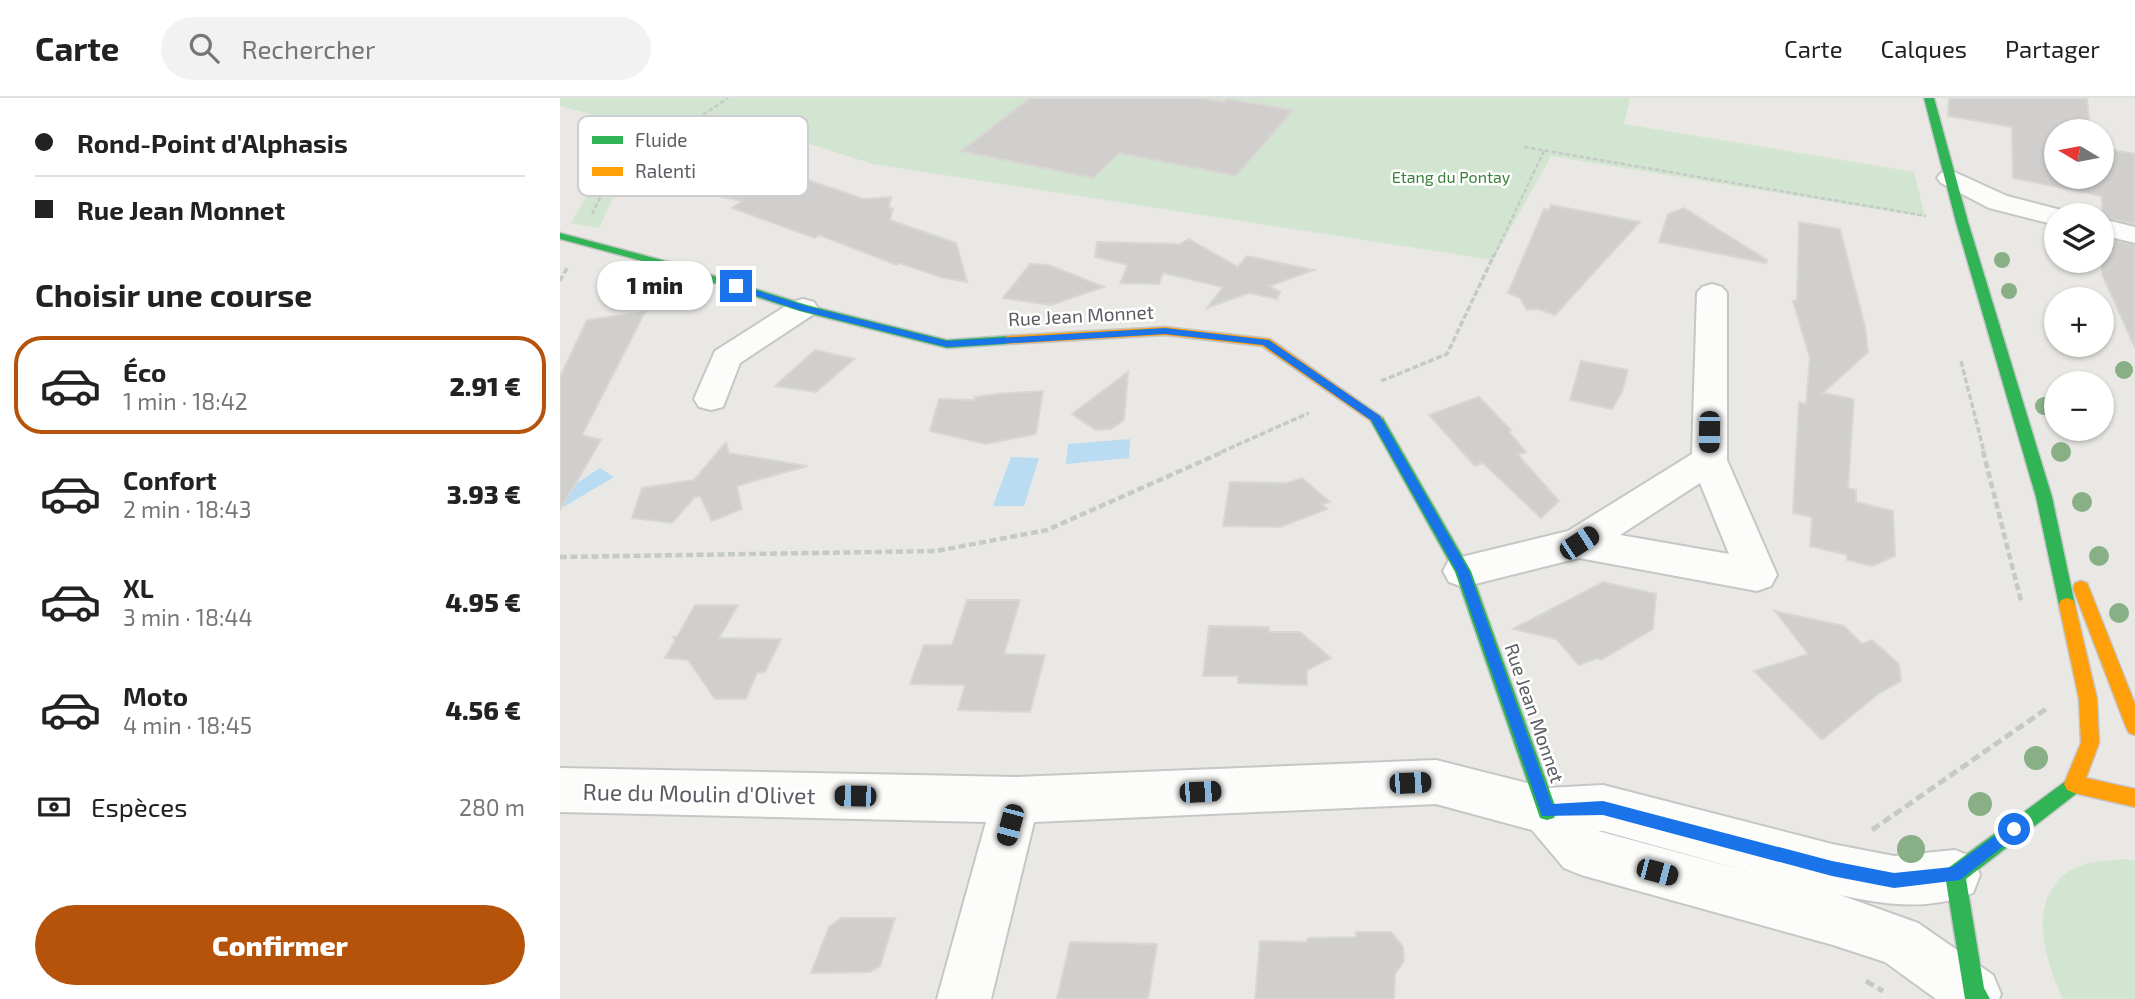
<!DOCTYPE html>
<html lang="fr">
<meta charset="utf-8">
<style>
body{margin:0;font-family:"Exo 2",sans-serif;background:#f2f2f2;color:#222;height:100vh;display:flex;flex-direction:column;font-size:26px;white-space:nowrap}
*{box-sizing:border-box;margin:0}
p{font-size:23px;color:#767676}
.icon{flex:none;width:38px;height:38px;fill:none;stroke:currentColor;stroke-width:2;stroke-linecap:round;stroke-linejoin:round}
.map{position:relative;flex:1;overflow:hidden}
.side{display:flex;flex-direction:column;background:#fff;width:560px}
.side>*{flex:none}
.top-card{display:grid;align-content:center;height:154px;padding:0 35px;background:#fff}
.needle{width:46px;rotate:280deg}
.tools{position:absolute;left:1484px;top:21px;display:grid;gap:14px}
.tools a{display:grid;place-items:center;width:70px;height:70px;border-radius:50%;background:#fff;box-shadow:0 2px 5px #0004;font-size:35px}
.end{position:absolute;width:32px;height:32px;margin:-16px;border:9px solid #1a73e8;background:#fff;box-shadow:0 0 0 4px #fff}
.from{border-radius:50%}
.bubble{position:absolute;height:49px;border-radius:24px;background:#fff;box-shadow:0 2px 5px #0004;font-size:23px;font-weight:800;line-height:49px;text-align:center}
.car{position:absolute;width:21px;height:42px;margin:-21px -10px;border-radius:9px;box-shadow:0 0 5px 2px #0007;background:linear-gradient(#222 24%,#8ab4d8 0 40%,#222 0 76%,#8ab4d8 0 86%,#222 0)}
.top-card b{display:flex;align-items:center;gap:24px;height:66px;font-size:26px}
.top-card b+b{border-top:2px solid #e0e0e0}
.top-card i{width:18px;height:18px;background:#222}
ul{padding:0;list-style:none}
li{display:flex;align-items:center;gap:21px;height:98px;margin:0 14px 10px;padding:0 21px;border:4px solid transparent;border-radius:28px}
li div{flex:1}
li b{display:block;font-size:26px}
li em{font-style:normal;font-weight:800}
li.on{border-color:#b45309}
li>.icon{width:63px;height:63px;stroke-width:1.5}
h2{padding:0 35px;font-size:32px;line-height:84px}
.pay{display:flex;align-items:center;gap:18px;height:77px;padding:0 35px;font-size:26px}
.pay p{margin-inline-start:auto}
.cta{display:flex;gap:14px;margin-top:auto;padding:14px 35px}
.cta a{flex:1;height:80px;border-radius:42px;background:#b45309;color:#fff;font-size:28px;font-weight:800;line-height:80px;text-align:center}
header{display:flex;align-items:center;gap:42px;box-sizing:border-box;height:98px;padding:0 35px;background:#fff;border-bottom:2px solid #e0e0e0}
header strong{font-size:33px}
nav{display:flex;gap:38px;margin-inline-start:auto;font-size:24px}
.search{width:490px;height:63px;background:#f2f2f2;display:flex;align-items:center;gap:18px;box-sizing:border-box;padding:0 24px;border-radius:38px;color:#767676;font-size:26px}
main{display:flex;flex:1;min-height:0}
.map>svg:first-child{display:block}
</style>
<header>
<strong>Carte</strong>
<div class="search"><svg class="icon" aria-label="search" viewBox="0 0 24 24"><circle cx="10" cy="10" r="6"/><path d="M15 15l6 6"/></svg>Rechercher</div>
<nav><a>Carte</a><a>Calques</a><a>Partager</a></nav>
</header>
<main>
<section class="side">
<div class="top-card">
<b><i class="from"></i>Rond-Point d'Alphasis</b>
<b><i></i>Rue Jean Monnet</b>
</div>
<h2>Choisir une course</h2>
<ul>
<li class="on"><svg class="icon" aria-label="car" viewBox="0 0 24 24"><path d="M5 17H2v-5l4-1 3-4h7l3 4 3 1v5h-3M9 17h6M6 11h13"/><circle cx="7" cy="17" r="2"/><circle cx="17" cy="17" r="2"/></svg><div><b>Éco</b><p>1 min · 18:42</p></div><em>2.91 €</em></li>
<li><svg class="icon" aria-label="car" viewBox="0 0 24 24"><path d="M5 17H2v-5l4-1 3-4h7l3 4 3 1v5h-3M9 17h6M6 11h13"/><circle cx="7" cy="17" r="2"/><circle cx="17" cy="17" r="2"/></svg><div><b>Confort</b><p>2 min · 18:43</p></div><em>3.93 €</em></li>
<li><svg class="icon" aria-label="car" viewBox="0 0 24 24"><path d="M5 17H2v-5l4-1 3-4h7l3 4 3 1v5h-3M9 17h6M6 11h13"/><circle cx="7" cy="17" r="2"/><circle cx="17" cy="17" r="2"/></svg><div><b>XL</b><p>3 min · 18:44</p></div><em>4.95 €</em></li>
<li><svg class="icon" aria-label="car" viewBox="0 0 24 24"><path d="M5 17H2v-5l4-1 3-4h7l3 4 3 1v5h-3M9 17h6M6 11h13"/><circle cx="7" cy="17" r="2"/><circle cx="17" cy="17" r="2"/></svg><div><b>Moto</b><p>4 min · 18:45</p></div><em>4.56 €</em></li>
</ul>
<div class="pay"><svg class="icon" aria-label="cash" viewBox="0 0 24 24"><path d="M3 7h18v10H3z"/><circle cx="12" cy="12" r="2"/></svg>Espèces<p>280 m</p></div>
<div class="cta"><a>Confirmer</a></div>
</section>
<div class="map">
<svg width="1575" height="901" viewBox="0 0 1575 901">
<rect width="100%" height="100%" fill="#e9e8e4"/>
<g fill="#d2e5d0">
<path d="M 0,0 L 1070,0 L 1064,26 L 1354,74 L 1365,119 L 991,58 L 933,162 L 313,66 L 173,22 L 61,82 L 39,130 L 11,125 L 68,26 L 0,8 Z"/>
<path d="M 1564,761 L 1575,763 L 1575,901 L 1503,901 C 1485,863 1465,801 1511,772 C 1526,763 1546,763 1564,761 Z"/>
</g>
<g fill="#b9dcf3">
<path d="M 570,341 L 569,360 L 506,366 L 508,346 Z"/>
<path d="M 451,359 L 479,360 L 464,408 L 433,408 Z"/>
<path d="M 40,370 L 54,379 L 0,411 L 0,396 Z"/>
</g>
<g fill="#d0cfcd" stroke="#d8d7d3" stroke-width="2">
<path d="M 470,0 L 641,0 L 664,4 L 667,1 L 733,12 L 676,78 L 559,55 L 533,80 L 401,53 Z"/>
<path d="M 1389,0 L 1527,0 L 1530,33 L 1496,33 L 1496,79 L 1542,79 L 1542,50 L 1575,56 L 1575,126 L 1542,119 L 1542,98 L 1453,80 L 1452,29 L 1388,18 Z"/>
<path d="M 165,54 L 304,101 L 331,99 L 329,109 L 333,111 L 330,122 L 396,145 L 407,184 L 380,179 L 340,165 L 337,167 L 259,137 L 255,140 L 172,110 L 182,103 L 108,88 Z"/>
<path d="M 991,107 L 1080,124 L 995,217 L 978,211 L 967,212 L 960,200 L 948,195 L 984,111 L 989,112 Z"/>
<path d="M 1124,110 L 1207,162 L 1206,165 L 1099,144 L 1108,116 Z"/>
<path d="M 1239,124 L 1280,131 L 1305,229 L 1308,254 L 1263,295 L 1294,301 L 1288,390 L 1296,392 L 1296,404 L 1333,413 L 1335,458 L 1312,468 L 1287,462 L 1287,457 L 1250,448 L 1252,419 L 1233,415 L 1239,304 L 1246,306 L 1250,260 L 1233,203 L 1237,202 Z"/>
<path d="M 1542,140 L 1575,147 L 1575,250 L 1542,176 Z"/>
<path d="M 629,141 L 678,169 L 687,158 L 754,172 L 709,188 L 720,194 L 717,201 L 689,195 L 647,210 L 663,189 L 603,175 L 599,186 L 560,185 L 568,167 L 535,159 L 537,144 L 620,146 Z"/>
<path d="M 470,166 L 489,167 L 544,189 L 491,207 L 443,200 Z"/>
<path d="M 85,214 L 22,337 L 41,342 L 0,412 L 0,279 L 27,222 Z"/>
<path d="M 255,252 L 294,261 L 256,294 L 215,288 Z"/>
<path d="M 1021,263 L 1068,272 L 1062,294 L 1052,311 L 1010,302 Z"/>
<path d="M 568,274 L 564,322 L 551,331 L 536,332 L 512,316 Z"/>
<path d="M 483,293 L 476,336 L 426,346 L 370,333 L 379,301 L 414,302 L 415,299 L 436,296 Z"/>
<path d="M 919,299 L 951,332 L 949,334 L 966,354 L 958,357 L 999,403 L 981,420 L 923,365 L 915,368 L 869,317 Z"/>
<path d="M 166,344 L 169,355 L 247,368 L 177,388 L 182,411 L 152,423 L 140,398 L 135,399 L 112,425 L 72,420 L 82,390 L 134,382 Z"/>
<path d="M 742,380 L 770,404 L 762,406 L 767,411 L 720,429 L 663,428 L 670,384 L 727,385 Z"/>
<path d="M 1043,484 L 1096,496 L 1093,531 L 1041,562 L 1038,560 L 1019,567 L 996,541 L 953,531 Z"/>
<path d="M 407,502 L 460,502 L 444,556 L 485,557 L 470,614 L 398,612 L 405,587 L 350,586 L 364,547 L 392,547 Z"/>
<path d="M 135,507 L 178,507 L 159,540 L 221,541 L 205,574 L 197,575 L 186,601 L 155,601 L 128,562 L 105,560 L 115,542 L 113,539 L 117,539 Z"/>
<path d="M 1215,513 L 1284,528 L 1302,546 L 1312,542 L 1339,566 L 1341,583 L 1318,596 L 1262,642 L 1194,573 L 1248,556 Z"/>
<path d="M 649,528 L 709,529 L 709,534 L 740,534 L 771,560 L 747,572 L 747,587 L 678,585 L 678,578 L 643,578 Z"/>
<path d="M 281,820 L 335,820 L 320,868 L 310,874 L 251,875 L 269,829 Z"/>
<path d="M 796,834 L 831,834 L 843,849 L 844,863 L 835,876 L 834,901 L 695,901 L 700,843 L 746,844 L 749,840 L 796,839 Z"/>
<path d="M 510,844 L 597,846 L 588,901 L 497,901 Z"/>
</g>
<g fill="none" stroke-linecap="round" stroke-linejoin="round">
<defs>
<g id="street">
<path d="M 1390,72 L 1447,98 L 1505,113 L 1508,117 L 1496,117 L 1496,127 L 1429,110 L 1381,85 L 1377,80 L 1381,75 Z"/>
<path d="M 1542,121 L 1575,129 L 1575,145 L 1542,137 Z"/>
<path d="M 1152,186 L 1162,189 L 1167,195 L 1167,362 L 1217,477 L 1211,488 L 1197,493 L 1019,460 L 903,489 L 889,484 L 883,473 L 889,462 L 1008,433 L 1132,356 L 1137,195 L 1142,189 ZM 1140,385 L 1169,456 L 1060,437 Z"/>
<path d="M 243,201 L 254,204 L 258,210 L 254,216 L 180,265 L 163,309 L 151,312 L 139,309 L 134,301 L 155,253 L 232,204 Z"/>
<path d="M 876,662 L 987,690 L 1043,687 L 1272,746 L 1334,758 L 1395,752 L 1413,759 L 1420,777 L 1413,795 C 1368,813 1326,807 1280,797 L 1358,825 L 1433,877 L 1441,896 L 1439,901 L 1376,901 L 1325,864 L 1273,847 L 1021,777 L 1004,770 L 972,732 L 876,706 L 474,724 L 431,901 L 377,901 L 426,724 L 0,714 L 0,670 L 456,679 ZM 1038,733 L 1043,733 L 1187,773 Z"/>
</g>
<g id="fast">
<path d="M 1364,0 L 1374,0 L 1408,124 L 1492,399 L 1515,507 L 1513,512 L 1507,514 L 1501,512 L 1499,507 L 1476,399 L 1396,124 Z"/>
<path d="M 0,135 L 113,165 L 247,207 L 387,242 L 447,238 L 453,242 L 447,246 L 387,250 L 239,213 L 105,169 L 0,141 Z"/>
<path d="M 816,315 L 823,320 L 911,473 L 997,713 L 994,720 L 987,722 L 980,720 L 895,474 L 809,320 Z"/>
<path d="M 1514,677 L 1521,680 L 1524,686 L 1521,692 L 1406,781 L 1424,890 L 1430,901 L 1405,901 L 1385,777 L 1388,770 Z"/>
</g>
<g id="slow">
<path d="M 605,229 L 710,241 L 823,320 L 821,323 L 811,323 L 702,248 L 605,237 L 447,246 L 441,242 L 447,238 Z"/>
<path d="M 1521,483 L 1527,485 L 1529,490 L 1575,606 L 1575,637 L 1569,635 L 1566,629 L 1513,490 L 1515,485 Z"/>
<path d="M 1507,500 L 1513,502 L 1515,507 L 1537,601 L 1539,645 L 1526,680 L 1575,691 L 1575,709 L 1514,695 L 1507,692 L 1504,686 L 1521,645 L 1519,601 L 1499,507 L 1501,502 Z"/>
</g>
</defs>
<use href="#street" stroke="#c6c6c6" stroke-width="4"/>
<use href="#fast" stroke="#c6c6c6" stroke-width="3"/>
<use href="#slow" stroke="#c6c6c6" stroke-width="3"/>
<g stroke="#c5c9c7" stroke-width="2.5" stroke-dasharray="4.5 2.5" stroke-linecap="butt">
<path d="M 964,49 L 1366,118"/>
<path d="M 32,116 L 48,84 L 74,74 L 94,50 L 168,0"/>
<path d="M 934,158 L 984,53"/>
</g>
<g stroke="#c5c9c7" stroke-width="3.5" stroke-dasharray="6 2.5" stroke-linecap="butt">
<path d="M 0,183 L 8,168"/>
<path d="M 1401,263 L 1424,354"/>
<path d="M 821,283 L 887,256 L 934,157"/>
<path d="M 661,354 L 749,315"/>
</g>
<g stroke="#c5c9c7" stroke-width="4.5" stroke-dasharray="7 3.5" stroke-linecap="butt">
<path d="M 1423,353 L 1461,503"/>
<path d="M 0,459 L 377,453 L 487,432 L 665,353"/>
</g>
<g stroke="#c5c9c7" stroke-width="5" stroke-dasharray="9 4.5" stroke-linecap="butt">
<path d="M 1312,732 L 1486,611"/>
<path d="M 1306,883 L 1323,893"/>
</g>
<use href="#street" fill="#fcfcfb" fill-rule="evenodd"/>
<use href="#fast" fill="#30b455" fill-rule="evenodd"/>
<use href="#slow" fill="#ff9f0a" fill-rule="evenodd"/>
</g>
<g fill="#88af86">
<circle cx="1442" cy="162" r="8"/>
<circle cx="1449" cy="193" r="8"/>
<circle cx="1564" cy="272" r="9"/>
<circle cx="1484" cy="308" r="9"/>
<circle cx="1501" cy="354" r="10"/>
<circle cx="1522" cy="404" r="10"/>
<circle cx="1539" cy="458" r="10"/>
<circle cx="1559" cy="515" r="10"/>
<circle cx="1476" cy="660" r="12"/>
<circle cx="1420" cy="706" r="12"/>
<circle cx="1351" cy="751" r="14"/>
</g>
<path fill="#1a73e8" d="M 176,186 L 246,208 L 387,243 L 605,230 L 709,242 L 820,318 L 909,473 L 992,706 L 1043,703 L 1272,763 L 1334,775 L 1392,769 L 1454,724 L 1461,731 L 1459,736 L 1400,782 L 1334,790 L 1272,778 L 1043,717 L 982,718 L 897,474 L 812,323 L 703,247 L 605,236 L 387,249 L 239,212 L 173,190 Z"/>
<g text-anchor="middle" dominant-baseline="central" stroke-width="5" stroke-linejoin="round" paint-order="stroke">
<g font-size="16" fill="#39813a" stroke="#fff">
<text x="891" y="78">Etang du Pontay</text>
</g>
<g font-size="19" fill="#5a5d61" stroke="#fff">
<text transform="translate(521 217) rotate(-3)">Rue Jean Monnet</text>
<text transform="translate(975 615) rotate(71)">Rue Jean Monnet</text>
</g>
<g font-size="23" fill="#5a5d61" stroke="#fff">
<text transform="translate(139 695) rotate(1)">Rue du Moulin d'Olivet</text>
</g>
</g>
<rect x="18" y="18" width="230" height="80" rx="10" fill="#fff" stroke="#ceced0" stroke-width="2"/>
<rect x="32" y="38" width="31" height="8" fill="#30b455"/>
<rect x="32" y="69" width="31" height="9" fill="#ff9f0a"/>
<g font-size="19" fill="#5a5d61">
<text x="75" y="49">Fluide</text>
<text x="75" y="80">Ralenti</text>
</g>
</svg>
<div class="tools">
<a><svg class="needle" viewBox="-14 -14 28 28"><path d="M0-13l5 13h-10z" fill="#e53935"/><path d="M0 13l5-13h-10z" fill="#767676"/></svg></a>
<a><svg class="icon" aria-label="layers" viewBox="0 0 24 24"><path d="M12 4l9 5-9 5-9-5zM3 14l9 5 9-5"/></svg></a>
<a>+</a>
<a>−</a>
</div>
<i class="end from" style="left:1454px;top:731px"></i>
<i class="end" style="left:176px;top:188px"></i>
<div class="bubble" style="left:37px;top:163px;width:116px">1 min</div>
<i class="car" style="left:1149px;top:334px;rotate:181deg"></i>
<i class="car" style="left:1019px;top:445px;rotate:57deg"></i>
<i class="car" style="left:850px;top:685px;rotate:88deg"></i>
<i class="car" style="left:640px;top:694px;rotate:87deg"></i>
<i class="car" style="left:295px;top:698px;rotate:271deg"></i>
<i class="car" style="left:450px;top:727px;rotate:195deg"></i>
<i class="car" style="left:1097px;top:774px;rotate:105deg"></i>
</div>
</main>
